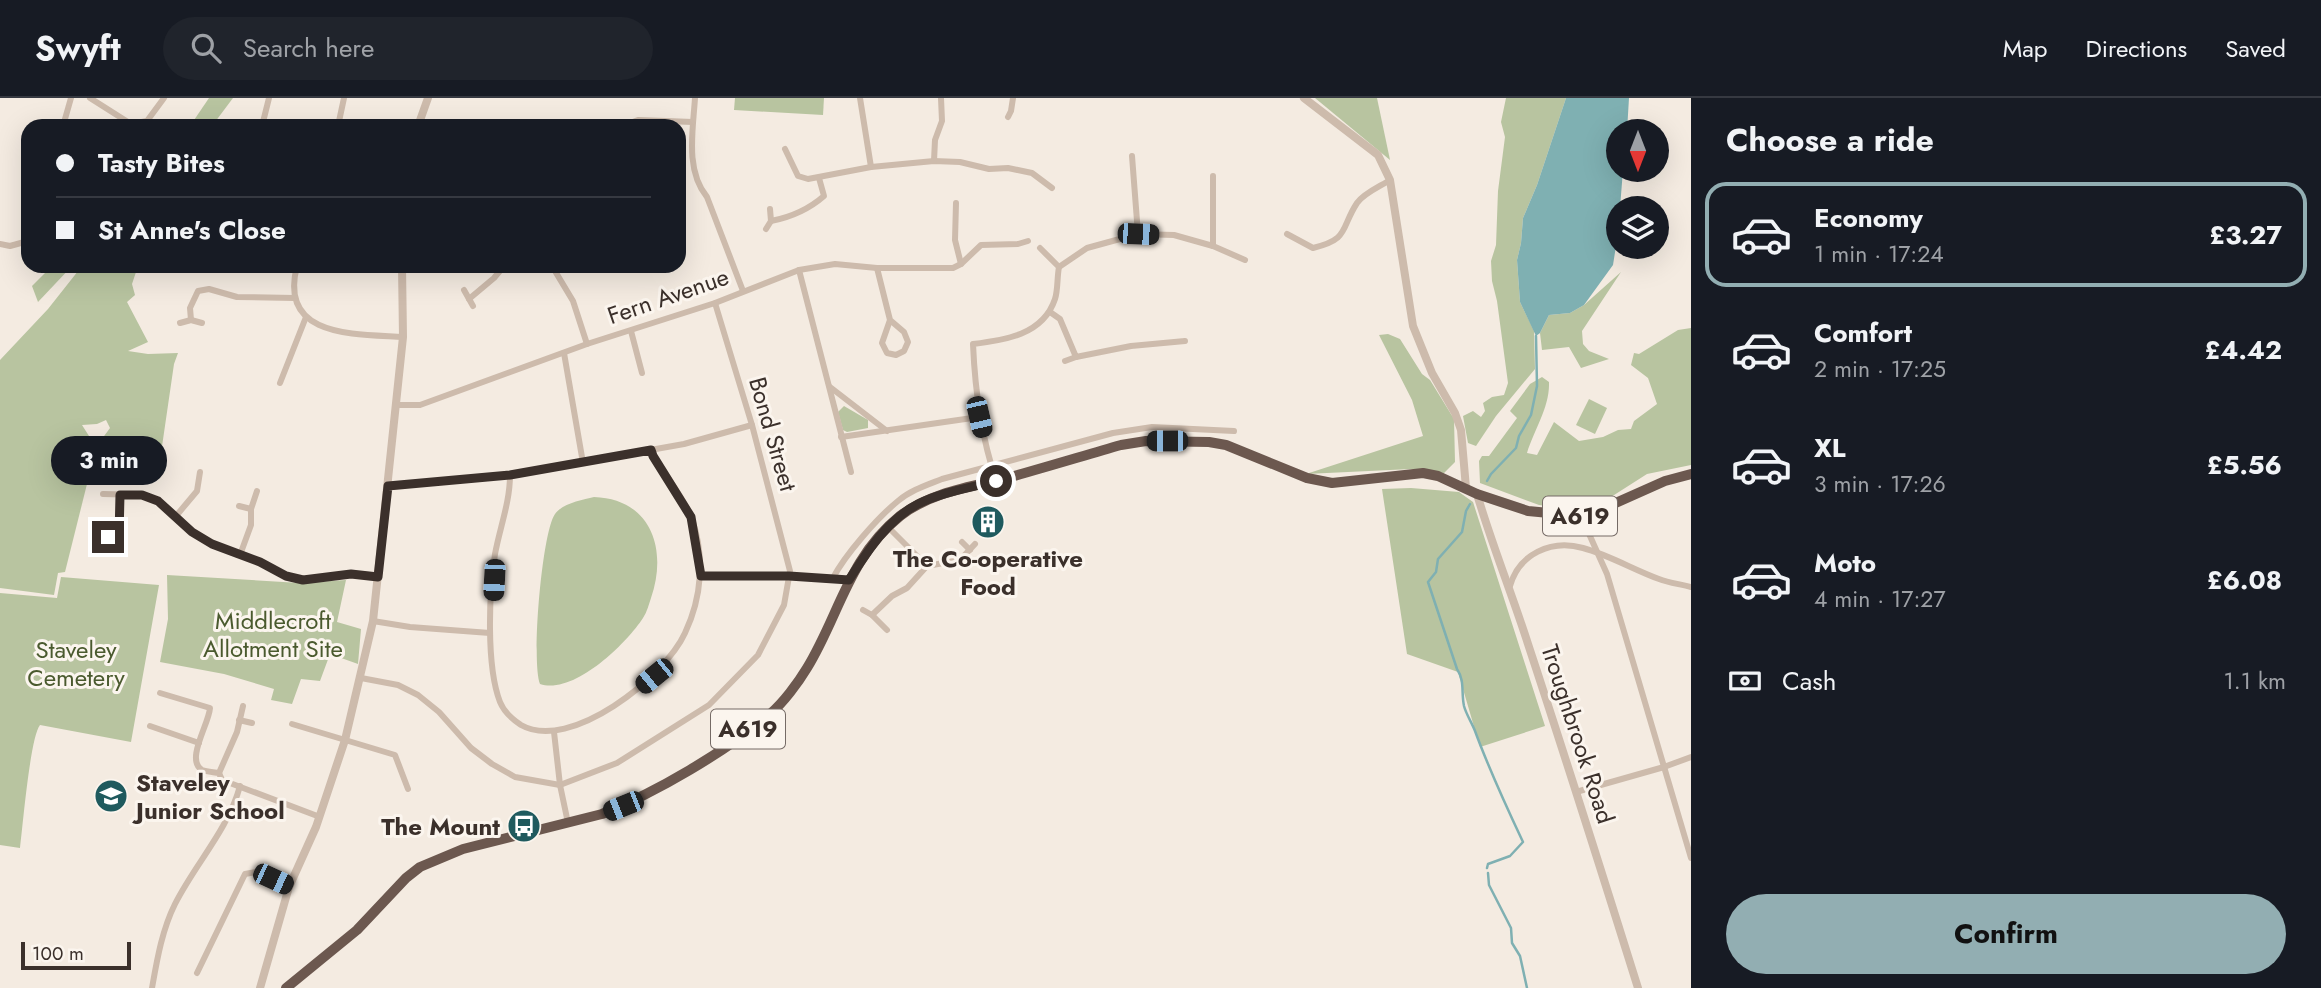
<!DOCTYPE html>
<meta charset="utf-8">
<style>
body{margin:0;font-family:Jost,sans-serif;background:#20242c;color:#f1f3f6;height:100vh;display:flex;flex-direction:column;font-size:26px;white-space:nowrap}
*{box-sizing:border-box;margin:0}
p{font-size:23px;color:#9ea1a6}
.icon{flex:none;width:38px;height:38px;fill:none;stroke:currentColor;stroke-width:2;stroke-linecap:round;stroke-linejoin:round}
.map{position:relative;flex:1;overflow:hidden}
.side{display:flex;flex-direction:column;background:#171b24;width:630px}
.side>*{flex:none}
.top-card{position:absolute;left:21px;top:21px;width:665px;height:154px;border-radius:21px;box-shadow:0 7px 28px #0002;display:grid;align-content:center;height:154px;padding:0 35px;background:#171b24}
.needle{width:46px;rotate:180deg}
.fabs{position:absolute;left:1606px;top:21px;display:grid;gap:14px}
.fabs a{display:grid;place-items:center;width:63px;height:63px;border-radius:50%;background:#171b24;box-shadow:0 7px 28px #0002;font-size:35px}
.scale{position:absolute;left:21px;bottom:18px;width:110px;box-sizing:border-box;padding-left:7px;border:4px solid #3b302b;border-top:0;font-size:19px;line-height:24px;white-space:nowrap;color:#3b302b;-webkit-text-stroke:5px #fbf5ee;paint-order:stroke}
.end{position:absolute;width:32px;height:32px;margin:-16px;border:9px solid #3b302b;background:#fff;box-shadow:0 0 0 4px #fff}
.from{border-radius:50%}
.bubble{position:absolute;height:49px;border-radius:24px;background:#171b24;box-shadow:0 7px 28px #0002;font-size:23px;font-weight:700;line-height:49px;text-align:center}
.car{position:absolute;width:21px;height:42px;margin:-21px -10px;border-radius:9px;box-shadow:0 0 5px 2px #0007;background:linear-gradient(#222 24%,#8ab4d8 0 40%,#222 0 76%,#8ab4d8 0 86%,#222 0)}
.top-card b{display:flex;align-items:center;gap:24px;height:66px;font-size:26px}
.top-card b+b{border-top:2px solid #363941}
.top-card i{width:18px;height:18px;background:#f1f3f6}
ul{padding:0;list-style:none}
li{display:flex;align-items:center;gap:21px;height:105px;margin:0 14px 10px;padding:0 21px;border:4px solid transparent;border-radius:21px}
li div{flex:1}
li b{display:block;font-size:26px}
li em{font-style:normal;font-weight:700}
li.active{border-color:#92aeb2}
li>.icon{width:63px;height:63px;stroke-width:1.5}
h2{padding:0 35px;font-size:32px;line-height:84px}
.pay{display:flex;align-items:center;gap:18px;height:77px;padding:0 35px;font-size:26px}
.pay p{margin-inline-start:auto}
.primary-button{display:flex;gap:14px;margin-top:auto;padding:14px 35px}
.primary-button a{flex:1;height:80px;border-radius:42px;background:#92aeb2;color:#111;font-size:28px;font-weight:700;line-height:80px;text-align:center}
header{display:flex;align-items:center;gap:42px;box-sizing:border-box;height:98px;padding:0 35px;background:#171b24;border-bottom:2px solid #363941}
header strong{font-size:33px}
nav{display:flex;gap:38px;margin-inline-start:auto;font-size:24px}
.search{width:490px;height:63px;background:#20242c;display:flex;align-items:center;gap:18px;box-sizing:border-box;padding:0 24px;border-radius:38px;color:#9ea1a6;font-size:26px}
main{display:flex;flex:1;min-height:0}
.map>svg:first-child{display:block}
</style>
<header>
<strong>Swyft</strong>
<div class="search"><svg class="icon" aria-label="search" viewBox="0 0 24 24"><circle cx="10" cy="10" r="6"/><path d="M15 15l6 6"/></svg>Search here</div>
<nav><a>Map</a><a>Directions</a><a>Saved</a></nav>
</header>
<main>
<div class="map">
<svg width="1691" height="890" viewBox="0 0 1691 890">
<rect width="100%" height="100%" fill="#f4ebe1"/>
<g fill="#b8c4a0" fill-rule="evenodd">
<path d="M 209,0 L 233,0 L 212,28 L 190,28 Z"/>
<path d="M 735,0 L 824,0 L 823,17 L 734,12 Z"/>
<path d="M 1315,0 L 1377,0 L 1390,62 Z"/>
<path d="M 1506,0 L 1566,0 L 1537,87 L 1523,120 L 1521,145 L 1517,162 L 1520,204 L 1534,233 L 1535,271 L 1496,318 L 1476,348 L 1468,345 L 1463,318 L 1473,313 L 1481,319 L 1485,313 L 1483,305 L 1492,299 L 1504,297 L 1508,285 L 1497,203 L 1492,183 L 1491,163 L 1496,147 L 1498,93 L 1505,39 L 1501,24 Z"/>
<path d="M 52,168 L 72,168 L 38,204 L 32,188 Z"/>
<path d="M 82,168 L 138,168 L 132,186 L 135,197 L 127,204 L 148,244 L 128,253 L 148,256 L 178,255 L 174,266 L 159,369 L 117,366 L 96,350 L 65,474 L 58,475 L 54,497 L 0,490 L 0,262 L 48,211 ZM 106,322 L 110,330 L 96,349 L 82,327 L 97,326 Z"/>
<path d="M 1621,174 L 1582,233 L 1583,246 L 1589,253 L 1609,261 L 1581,270 L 1569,249 L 1542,252 L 1540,235 L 1549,217 L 1570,215 L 1584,207 Z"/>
<path d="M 1691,230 L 1691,367 L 1647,376 L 1611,399 L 1581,412 L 1539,407 L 1480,385 L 1479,363 L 1482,358 L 1489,358 L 1517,320 L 1510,313 L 1530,286 L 1542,279 L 1549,284 C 1550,309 1534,332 1527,355 L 1537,357 L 1554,324 L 1579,343 L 1603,339 L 1618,332 L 1631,331 L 1634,323 L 1657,306 L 1648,280 L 1631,267 L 1634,255 L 1639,256 L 1678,232 Z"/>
<path d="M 1388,236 L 1400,241 L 1422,276 L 1430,282 L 1454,321 L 1455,364 L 1444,375 L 1411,371 L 1306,376 L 1423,338 L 1412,302 L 1379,237 Z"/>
<path d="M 1589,301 L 1607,310 L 1595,336 L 1576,327 Z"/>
<path d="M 844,308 L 868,322 L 868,330 L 847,334 L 843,332 L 838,314 Z"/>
<path d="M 1411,390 L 1459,394 L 1473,404 L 1545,628 L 1480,649 L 1458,574 L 1407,556 L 1382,391 Z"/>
<path d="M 594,399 C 651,401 668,451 651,500 C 649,506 647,514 643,520 C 626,546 574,597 540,586 C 531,564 542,434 555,416 C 563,405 582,402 594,399 Z"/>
<path d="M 167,477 L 300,485 L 346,482 L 337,524 L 361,531 L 358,566 L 330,556 L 320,583 L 301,581 L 292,606 L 271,602 L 274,591 L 224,576 L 160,564 L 168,521 Z"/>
<path d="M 61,479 L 159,487 L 131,644 L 40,627 C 30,640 23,727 20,750 L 0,747 L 0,495 L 57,500 Z"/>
</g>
<path fill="#7fb0b2" d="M 1566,0 L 1629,0 L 1627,33 L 1619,33 L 1619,72 L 1623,72 L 1618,135 L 1613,167 L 1584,207 L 1570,215 L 1549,217 L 1540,235 L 1536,238 L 1520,204 L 1517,162 L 1521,145 L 1523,120 L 1537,87 Z"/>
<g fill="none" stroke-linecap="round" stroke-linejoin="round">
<g stroke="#7fb0b2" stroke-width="2.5">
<path d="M 1487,383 L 1491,376 L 1516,350 L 1519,338 L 1531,317 L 1537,288 L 1536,238"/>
<path d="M 1470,406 L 1466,413 L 1462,434 L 1438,461 L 1436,474 L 1428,484 L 1457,571 C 1465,583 1461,594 1464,608 C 1466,616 1472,625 1475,633 C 1489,671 1506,708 1523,744 L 1510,758 L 1488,766 L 1487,770"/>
<path d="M 1488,775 L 1489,787 L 1511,830 L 1512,845 L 1520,858 L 1527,890"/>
</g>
<g stroke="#cdbbac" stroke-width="6">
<path d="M 90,0 L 131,26 L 147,23 L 164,0"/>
<path d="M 695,0 C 693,32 685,72 707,99 L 743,193"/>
<path d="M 860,0 L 871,69"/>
<path d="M 1008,19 L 1011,13 L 1013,0"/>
<path d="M 63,28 L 71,0"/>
<path d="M 262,28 L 269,0"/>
<path d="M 338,28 L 344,0"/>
<path d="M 592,28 L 610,28"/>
<path d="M 622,28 L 638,22 L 693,24"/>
<path d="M 785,51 L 798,78 L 808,81 L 871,69 L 934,63 L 960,64 L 989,71 L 1008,70 L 1032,75 L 1052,90"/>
<path d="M 1132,58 L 1138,136"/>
<path d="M 934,63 L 935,42 L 942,23 L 941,0"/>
<path d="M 956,105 L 955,142 L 961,166"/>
<path d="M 771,123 C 792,119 808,112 824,98 L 819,80"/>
<path d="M 766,131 L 771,123 L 770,111"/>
<path d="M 1287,136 L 1313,150 C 1350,141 1340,131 1357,105 C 1364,95 1381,88 1390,82"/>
<path d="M 0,146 L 10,148 L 28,143"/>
<path d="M 1213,148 L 1213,78"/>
<path d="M 297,168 C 278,240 355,236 403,239"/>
<path d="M 552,168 L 573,203 L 587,246"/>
<path d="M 1059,169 L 1087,150 L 1138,136 L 1174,137 L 1213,148 L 1245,162"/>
<path d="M 877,170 L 890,222 L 904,234 L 908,244 L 904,253 L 896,257 L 887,255 L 882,245 L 890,222"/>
<path d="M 799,172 L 851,374"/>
<path d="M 464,192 L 473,208"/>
<path d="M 469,201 L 494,180 L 504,168"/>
<path d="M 1050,214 L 1060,221 L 1076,259 L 1131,248 L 1185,243"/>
<path d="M 191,222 L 190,210 L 198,193 L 209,191 L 237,199 L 295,200"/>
<path d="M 180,225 L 191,222 L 202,225"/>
<path d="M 631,233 L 642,275"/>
<path d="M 564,255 L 583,365"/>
<path d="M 1065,263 L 1076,259"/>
<path d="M 280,285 L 306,219"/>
<path d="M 830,289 L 887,333"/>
<path d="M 396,307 L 420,307 L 587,246 L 715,205 L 799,172 L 835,166 L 877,170 L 953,170 L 961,166 L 981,147 L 1018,146 L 1028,143"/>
<path d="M 841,339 L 979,319"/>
<path d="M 510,377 C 510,404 500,429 495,456 C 489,494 486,568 500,604 C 504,614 512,621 521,627 C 570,655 665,579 685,535 C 702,499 705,459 692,421 C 686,403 664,375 653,358 L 651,352"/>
<path d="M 996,382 C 981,338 975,293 973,246 C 1005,242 1043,237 1055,201 C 1058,192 1057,179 1059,169 L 1040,150"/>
<path d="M 388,388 L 510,377 L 684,346 L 752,327"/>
<path d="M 103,396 L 142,397 L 157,403 L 192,434 L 212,446 L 260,464 L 286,478 L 303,482 L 351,476 L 378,479"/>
<path d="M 239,408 L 251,411"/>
<path d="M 176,418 L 197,393 L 200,374"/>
<path d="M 1581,418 L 1607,476 L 1691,760"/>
<path d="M 888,429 L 927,468"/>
<path d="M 108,439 L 119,438 L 120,397"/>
<path d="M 962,444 L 970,452"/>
<path d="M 240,457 L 251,427 L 251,411 L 257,393"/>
<path d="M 927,468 L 960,462 L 975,446"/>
<path d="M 701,478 L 789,478 L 849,482"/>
<path d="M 833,480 C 845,457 877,420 898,403 C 911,392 927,387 942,381 L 1113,335 L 1152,329 L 1234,333"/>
<path d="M 1510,488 C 1519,456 1551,441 1583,450 C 1609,457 1634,472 1659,481 C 1669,485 1680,486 1691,489"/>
<path d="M 863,512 L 872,517 L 887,532"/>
<path d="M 872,517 L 892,498 L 907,490 L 927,468"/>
<path d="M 373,523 L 410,529 L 490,535"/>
<path d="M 361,580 L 398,587 L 418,597 L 439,614 L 471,650 L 492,666 L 515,679 L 560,687 L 617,665 L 709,607 L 758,557 L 784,507 L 790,473 L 752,327 L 715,205"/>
<path d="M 160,595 L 210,610 C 209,626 185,662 202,672 C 207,674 214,674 219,675 L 222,682 L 320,719"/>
<path d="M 239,622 L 252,625"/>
<path d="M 292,626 L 395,657 L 408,691"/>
<path d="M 150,628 L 199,645"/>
<path d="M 554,634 L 560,687 L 568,725"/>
<path d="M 219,675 L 237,634 L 243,608"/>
<path d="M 1576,694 L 1664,669 L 1691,659"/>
<path d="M 197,875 L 245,776 L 256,774 L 289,789"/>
<path d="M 152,890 C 157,862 162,832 175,806 C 195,766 228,732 240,688"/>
</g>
<g stroke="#cdbbac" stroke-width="8">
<path d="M 1304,0 L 1378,57 L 1390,82 L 1413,228 L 1432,275 L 1455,315 L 1461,332 L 1466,390"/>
<path d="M 418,28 L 428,0"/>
<path d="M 1477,396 C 1492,447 1512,496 1528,546 C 1566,661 1602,775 1638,890"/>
<path d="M 260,890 L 289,789 L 316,729 L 345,642 L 373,523 L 403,239 L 402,168"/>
</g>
<path stroke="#6c584f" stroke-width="10" d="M 286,890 L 357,832 L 406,780 L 420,769 L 463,751 L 602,716 C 657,694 725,654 770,616 C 783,605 798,585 807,570 C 839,518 848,460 900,418 C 932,393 976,388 1014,378 C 1050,368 1086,357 1121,347 L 1146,343 L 1209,344 L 1226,347 L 1307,380 L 1332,385 L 1423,375 L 1438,378 L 1477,396 L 1528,413 L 1581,418 L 1593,415 L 1665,383 L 1691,376"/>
</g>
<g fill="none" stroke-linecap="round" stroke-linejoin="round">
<path stroke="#3b302b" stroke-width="9" d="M 108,439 L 119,438 L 120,397 L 142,397 L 158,403 L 192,434 L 212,446 L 260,464 L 286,478 L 303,482 L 351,476 L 378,479 L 388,388 L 510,377 L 651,352 L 653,358 L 691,419 L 701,478 L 789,478 L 849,482 C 867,454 887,422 918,406 C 942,394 970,390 996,383"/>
</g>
<defs>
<symbol id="building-disc" viewBox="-11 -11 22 22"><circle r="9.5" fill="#1f5a5e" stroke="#fbf5ee"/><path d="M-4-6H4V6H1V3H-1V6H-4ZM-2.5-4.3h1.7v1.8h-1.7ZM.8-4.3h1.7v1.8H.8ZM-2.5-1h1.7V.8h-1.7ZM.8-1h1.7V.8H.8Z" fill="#fff"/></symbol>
<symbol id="school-disc" viewBox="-11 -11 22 22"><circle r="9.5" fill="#1f5a5e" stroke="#fbf5ee"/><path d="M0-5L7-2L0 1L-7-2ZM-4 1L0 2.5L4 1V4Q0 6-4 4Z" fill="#fff"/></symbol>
<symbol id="bus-disc" viewBox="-11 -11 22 22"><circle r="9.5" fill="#1f5a5e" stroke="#fbf5ee"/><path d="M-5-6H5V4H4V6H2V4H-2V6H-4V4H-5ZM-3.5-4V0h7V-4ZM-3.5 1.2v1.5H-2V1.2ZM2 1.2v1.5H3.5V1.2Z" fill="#fff"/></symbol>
</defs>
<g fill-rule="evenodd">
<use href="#building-disc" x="969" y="405" width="38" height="38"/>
<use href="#school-disc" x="92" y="679" width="38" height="38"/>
<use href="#bus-disc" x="505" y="709" width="38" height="38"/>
</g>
<g text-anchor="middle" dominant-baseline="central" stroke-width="6" stroke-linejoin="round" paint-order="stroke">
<g fill="#fbf5ee" stroke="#756b66" stroke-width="2">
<rect x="1543" y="398.5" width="74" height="39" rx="5"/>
<rect x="711" y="611.5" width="74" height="39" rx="5"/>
</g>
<g font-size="23" font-weight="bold" fill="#3b302b">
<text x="1580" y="418">A619</text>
<text x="748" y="631">A619</text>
</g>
<g font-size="24" fill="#3b302b" stroke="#fbf5ee">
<text transform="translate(668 198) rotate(-19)">Fern Avenue</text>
<text transform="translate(773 336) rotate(74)">Bond Street</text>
<text transform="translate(1578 636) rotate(72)">Troughbrook Road</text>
</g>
<g font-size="24" font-weight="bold" fill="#3b302b" stroke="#fbf5ee">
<text x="988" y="460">The Co-operative<tspan x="988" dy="28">Food</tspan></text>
<text x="136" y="684" text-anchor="start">Staveley<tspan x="136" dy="28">Junior School</tspan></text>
<text x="500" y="728" text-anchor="end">The Mount</text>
</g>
<g font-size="24" fill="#4a5a2e" stroke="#fbf5ee">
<text x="273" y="522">Middlecroft<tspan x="273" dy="28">Allotment Site</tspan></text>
<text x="76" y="551">Staveley<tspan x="76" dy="28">Cemetery</tspan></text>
</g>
</g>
</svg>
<div class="fabs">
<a><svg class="needle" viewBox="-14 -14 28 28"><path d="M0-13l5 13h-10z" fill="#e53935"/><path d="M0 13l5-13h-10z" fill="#9ea1a6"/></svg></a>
<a><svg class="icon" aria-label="layers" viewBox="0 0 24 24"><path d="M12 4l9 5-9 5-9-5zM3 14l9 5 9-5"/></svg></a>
</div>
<div class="scale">100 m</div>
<i class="end from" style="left:996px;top:383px"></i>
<i class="end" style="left:108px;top:439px"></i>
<div class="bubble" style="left:51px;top:338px;width:116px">3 min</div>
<i class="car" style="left:1138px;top:136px;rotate:92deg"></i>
<i class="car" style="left:979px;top:319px;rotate:167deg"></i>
<i class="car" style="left:1167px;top:343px;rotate:270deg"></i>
<i class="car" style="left:494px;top:482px;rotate:183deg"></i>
<i class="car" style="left:654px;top:578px;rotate:231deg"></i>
<i class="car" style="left:623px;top:708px;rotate:248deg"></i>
<i class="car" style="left:273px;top:781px;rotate:115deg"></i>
<div class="top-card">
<b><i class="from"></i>Tasty Bites</b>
<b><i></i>St Anne's Close</b>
</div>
</div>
<section class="side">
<h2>Choose a ride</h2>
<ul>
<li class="active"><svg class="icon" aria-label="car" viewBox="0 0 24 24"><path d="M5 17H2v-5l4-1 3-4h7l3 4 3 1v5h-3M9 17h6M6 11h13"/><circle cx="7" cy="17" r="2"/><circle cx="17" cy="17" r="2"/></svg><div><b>Economy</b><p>1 min · 17:24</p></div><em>£3.27</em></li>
<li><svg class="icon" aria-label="car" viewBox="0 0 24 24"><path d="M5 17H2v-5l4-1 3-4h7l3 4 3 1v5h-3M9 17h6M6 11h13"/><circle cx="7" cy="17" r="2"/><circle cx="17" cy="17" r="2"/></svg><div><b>Comfort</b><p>2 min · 17:25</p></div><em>£4.42</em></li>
<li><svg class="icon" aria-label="car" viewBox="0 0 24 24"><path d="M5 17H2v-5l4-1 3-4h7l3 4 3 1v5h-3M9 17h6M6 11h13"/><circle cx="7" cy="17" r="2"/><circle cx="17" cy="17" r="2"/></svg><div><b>XL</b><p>3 min · 17:26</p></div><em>£5.56</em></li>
<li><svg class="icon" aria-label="car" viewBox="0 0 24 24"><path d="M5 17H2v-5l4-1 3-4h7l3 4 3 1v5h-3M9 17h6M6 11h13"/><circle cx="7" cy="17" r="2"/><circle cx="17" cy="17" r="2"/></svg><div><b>Moto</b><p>4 min · 17:27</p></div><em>£6.08</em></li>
</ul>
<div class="pay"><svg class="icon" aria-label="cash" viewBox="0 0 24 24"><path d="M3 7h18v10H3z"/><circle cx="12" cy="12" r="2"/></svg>Cash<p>1.1 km</p></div>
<div class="primary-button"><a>Confirm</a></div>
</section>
</main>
